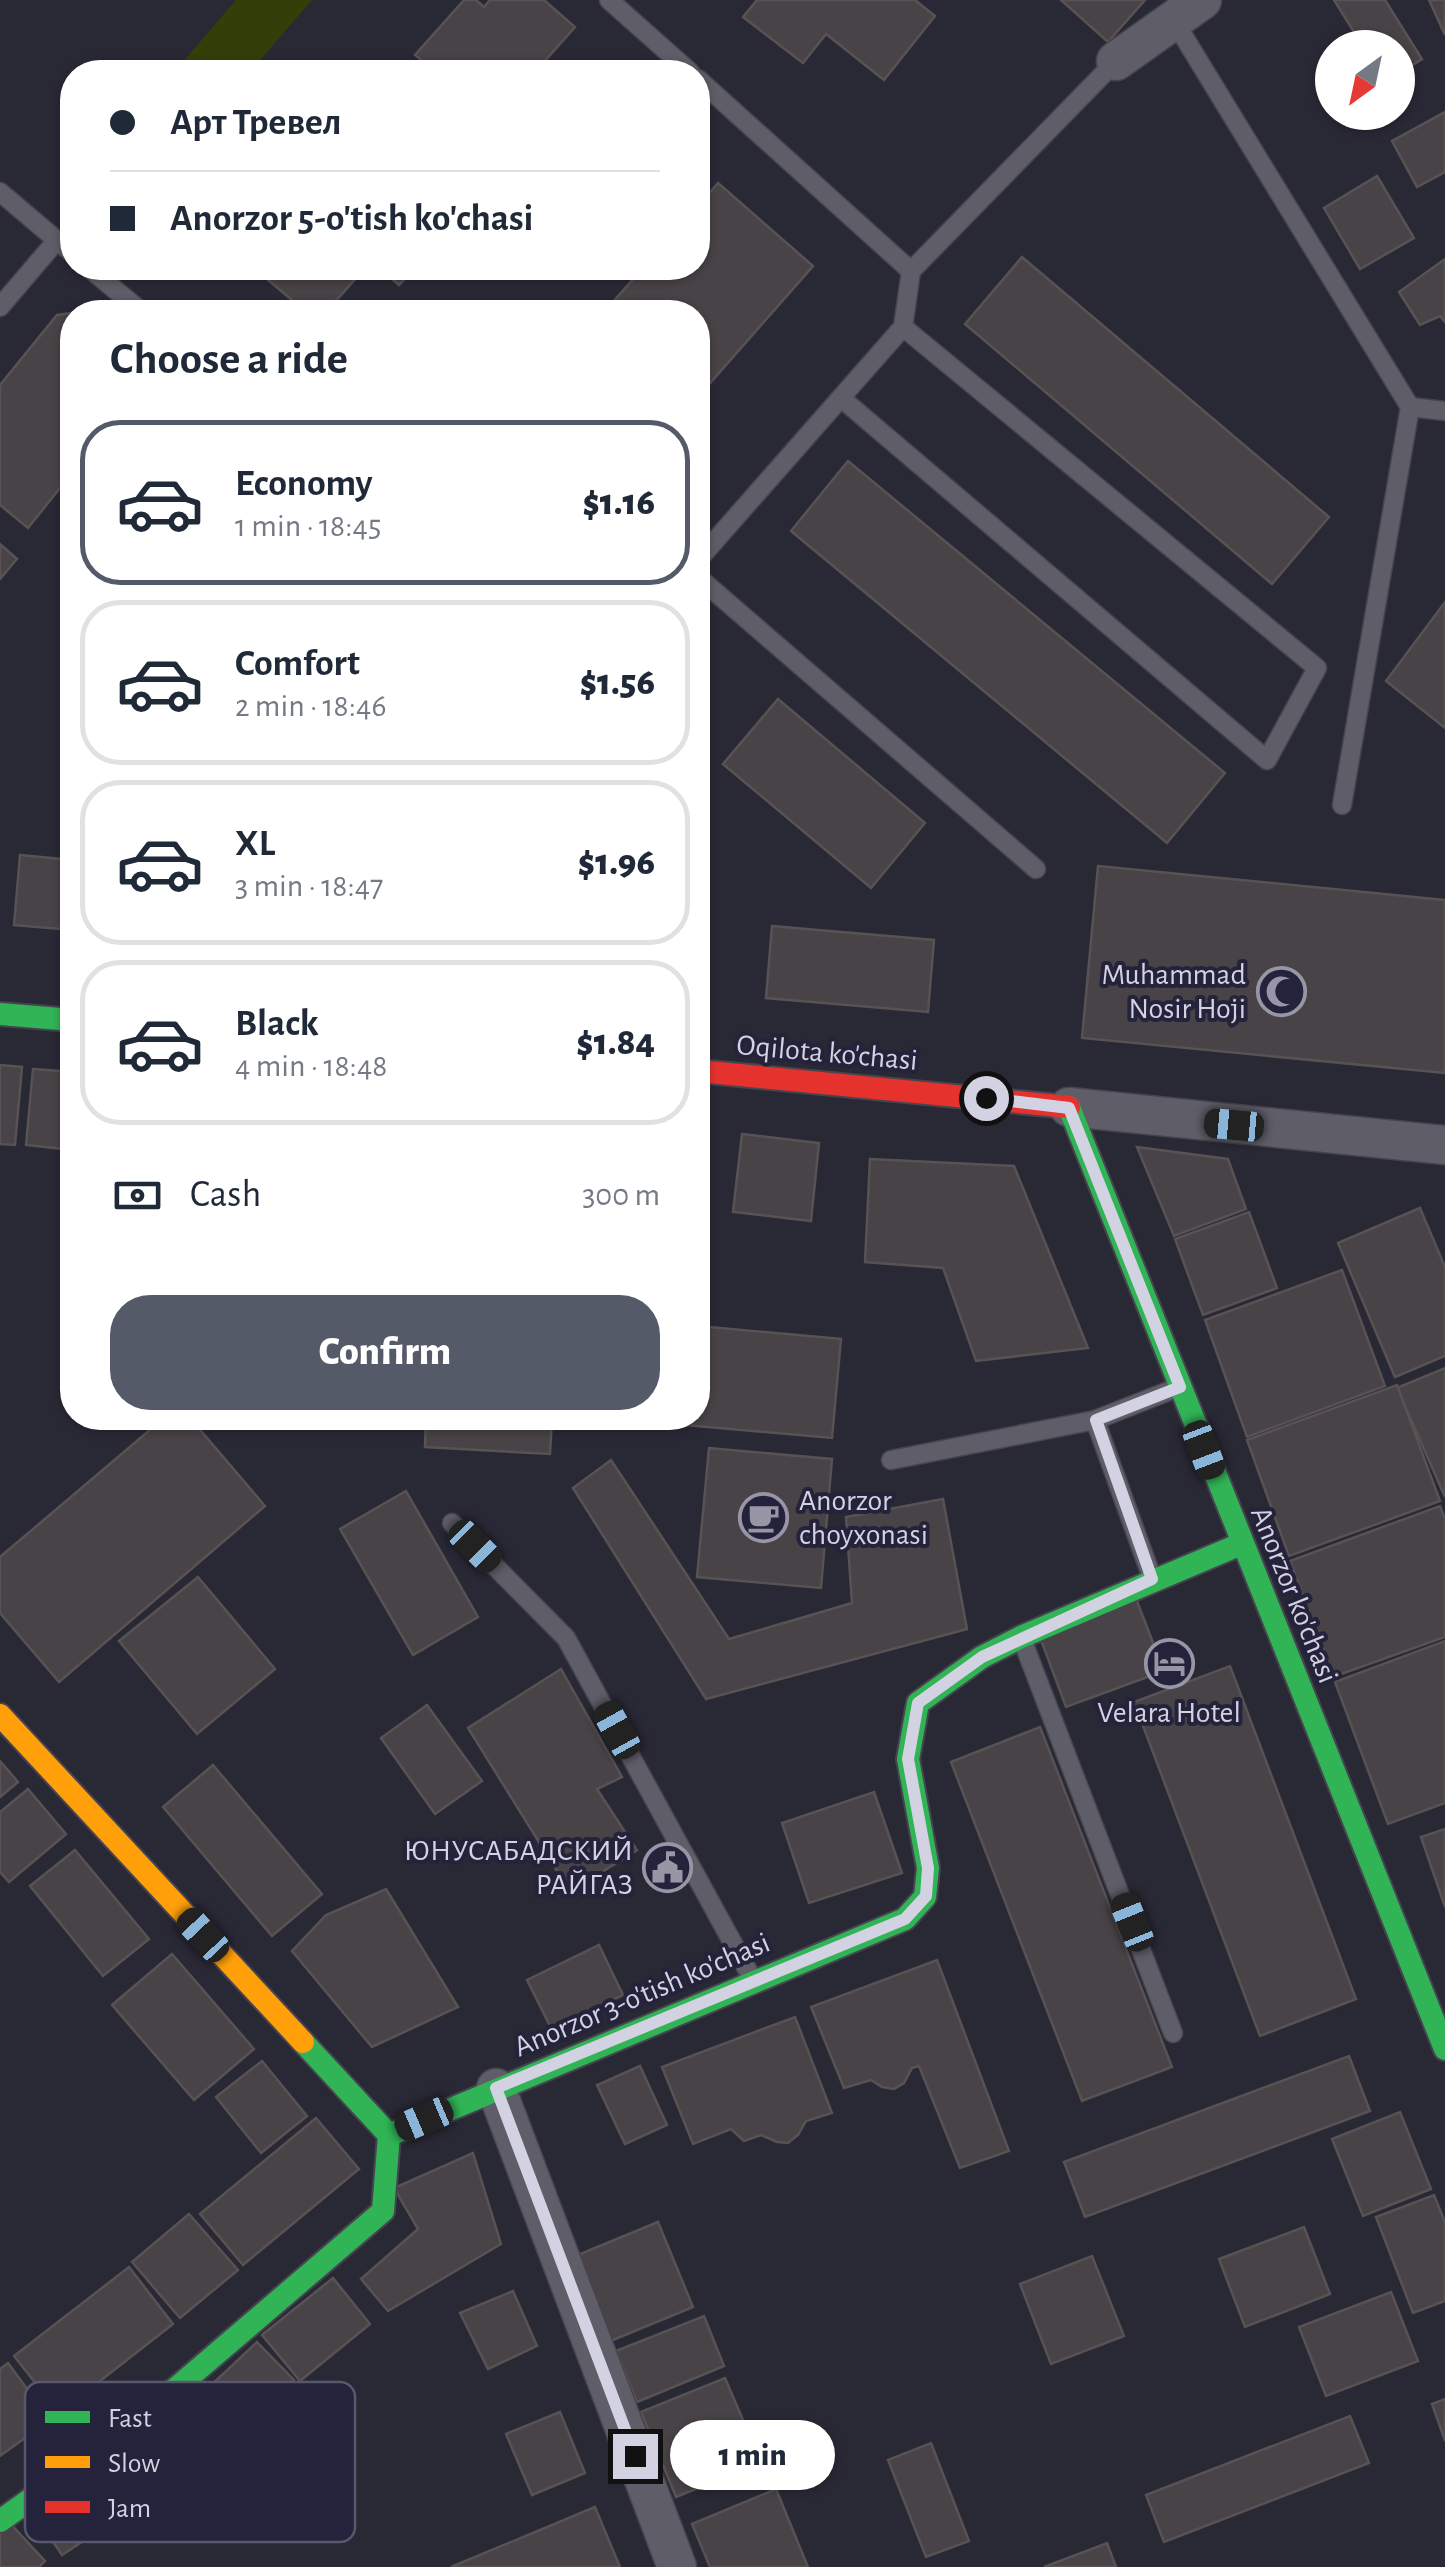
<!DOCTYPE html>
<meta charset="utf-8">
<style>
body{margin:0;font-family:"Alegreya Sans",sans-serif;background:#f2f2f3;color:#1f2937;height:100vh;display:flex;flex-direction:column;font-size:38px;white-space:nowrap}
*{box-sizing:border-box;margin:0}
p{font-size:32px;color:#747a83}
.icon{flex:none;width:55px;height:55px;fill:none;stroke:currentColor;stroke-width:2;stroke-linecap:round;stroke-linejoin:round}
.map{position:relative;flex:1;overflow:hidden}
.sheet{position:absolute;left:60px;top:300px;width:650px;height:1130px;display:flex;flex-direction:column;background:#fff;border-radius:40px;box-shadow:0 2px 8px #0004}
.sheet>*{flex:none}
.banner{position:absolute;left:60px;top:60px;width:650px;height:220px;border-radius:40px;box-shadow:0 2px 8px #0004;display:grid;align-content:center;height:220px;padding:0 50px;background:#fff}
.needle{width:65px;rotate:213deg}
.buttons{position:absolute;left:1315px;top:30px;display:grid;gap:20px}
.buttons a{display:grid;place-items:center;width:100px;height:100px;border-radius:50%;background:#fff;box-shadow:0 2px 8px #0004;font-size:50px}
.end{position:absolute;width:45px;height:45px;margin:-22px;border:12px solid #d3d2e3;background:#111;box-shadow:0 0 0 5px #111}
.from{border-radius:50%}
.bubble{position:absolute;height:70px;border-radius:35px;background:#fff;box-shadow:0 2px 8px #0004;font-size:32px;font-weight:800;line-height:70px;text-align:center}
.car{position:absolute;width:30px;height:60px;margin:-30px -15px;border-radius:12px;box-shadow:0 0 8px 2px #0007;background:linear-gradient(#222 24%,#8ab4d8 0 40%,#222 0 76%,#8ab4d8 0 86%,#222 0)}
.banner b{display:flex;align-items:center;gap:35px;height:95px;font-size:38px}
.banner b+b{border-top:2px solid #e0e1e3}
.banner i{width:25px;height:25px;background:#1f2937}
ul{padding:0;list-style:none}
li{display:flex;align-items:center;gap:30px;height:165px;margin:0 20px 15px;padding:0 30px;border:5px solid #e0e1e3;border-radius:40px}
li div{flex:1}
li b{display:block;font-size:38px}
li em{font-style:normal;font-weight:800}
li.selected{border-color:#555a69}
li>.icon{width:90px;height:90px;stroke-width:1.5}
h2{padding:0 50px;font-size:45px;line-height:120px}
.pay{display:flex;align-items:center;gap:25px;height:110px;padding:0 50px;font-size:38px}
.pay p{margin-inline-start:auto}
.primary-button{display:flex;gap:20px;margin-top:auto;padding:20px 50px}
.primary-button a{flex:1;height:115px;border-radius:40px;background:#555a69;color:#fff;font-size:40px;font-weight:800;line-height:115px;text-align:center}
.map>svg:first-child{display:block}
</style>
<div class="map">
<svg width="1445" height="2567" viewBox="0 0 1445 2567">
<rect width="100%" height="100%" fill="#292835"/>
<path fill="#333f09" d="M 236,0 L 312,0 L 250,72 L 174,72 Z"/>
<g fill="#484346" stroke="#585254" stroke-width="2.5">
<path d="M 464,0 L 476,0 L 484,7 L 490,0 L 544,0 L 575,27 L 535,72 L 435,72 L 415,55 Z"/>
<path d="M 757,0 L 915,0 L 935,16 L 884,80 L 826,34 L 803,63 L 743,17 Z"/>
<path d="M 1061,0 L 1145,0 L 1108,42 Z"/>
<path d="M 1334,0 L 1385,0 L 1422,59 L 1398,74 L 1398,48 L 1364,48 Z"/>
<path d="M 1429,0 L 1445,0 L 1445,35 Z"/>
<path d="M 1445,112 L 1445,172 L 1417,187 L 1392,141 Z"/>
<path d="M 1377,176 L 1414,238 L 1360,269 L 1324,208 Z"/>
<path d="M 718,183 L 813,266 L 698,397 L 698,312 L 604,312 L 643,268 L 698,268 L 698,206 Z"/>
<path d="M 1022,257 L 1329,517 L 1272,584 L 965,324 Z"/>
<path d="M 1445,259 L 1445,322 L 1440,316 L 1420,325 L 1399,292 Z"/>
<path d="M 254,268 L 365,268 L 326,312 L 306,312 Z"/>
<path d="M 379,268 L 415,268 L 399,285 Z"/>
<path d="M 72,313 L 72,473 L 28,528 L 0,505 L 0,385 L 57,315 Z"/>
<path d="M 848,461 L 1225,773 L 1167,843 L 791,531 Z"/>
<path d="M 0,544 L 17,559 L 0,579 Z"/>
<path d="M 1445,602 L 1445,728 L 1386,681 Z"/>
<path d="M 778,699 L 925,823 L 871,888 L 723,764 Z"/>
<path d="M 20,855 L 72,860 L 72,930 L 14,925 Z"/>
<path d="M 1098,866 L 1445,900 L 1445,1073 L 1082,1038 Z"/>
<path d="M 772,926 L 934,940 L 928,1012 L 766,998 Z"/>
<path d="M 0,1065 L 22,1067 L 15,1145 L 0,1144 Z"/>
<path d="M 33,1069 L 72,1072 L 72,1150 L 26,1145 Z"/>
<path d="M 742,1134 L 819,1143 L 811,1221 L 733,1212 Z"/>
<path d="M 1137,1147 L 1228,1159 L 1246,1209 L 1174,1236 Z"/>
<path d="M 870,1159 L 1014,1166 L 1088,1348 L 976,1361 L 943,1268 L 865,1262 Z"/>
<path d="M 1420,1208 L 1445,1267 L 1445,1356 L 1395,1377 L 1338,1243 Z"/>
<path d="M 1249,1212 L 1277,1288 L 1203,1315 L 1175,1239 Z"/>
<path d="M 1342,1270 L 1385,1386 L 1247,1437 L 1205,1320 Z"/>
<path d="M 698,1326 L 841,1339 L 832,1438 L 606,1418 L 698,1418 Z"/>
<path d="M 1445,1368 L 1445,1497 L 1397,1388 Z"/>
<path d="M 1397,1385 L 1440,1501 L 1289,1556 L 1247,1440 Z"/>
<path d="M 164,1418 L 190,1418 L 265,1506 L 59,1682 L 0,1613 L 0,1557 Z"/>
<path d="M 426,1418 L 552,1418 L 550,1454 L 425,1447 Z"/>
<path d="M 709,1448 L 832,1459 L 821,1588 L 697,1577 Z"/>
<path d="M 611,1460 L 729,1639 L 852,1603 L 846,1517 L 943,1499 L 967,1629 L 706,1699 L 573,1488 Z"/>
<path d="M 406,1491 L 478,1617 L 413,1655 L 340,1529 Z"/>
<path d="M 1440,1506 L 1445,1519 L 1445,1637 L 1333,1677 L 1290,1561 Z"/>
<path d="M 198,1577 L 275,1669 L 197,1734 L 119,1641 Z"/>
<path d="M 1135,1596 L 1164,1671 L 1066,1707 L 1038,1632 Z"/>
<path d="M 1445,1641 L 1445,1803 L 1388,1824 L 1335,1682 Z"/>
<path d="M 1230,1666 L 1356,1999 L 1260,2036 L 1134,1702 Z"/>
<path d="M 561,1669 L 622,1777 L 597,1789 L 637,1850 L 570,1892 L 468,1728 Z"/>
<path d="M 427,1705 L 482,1781 L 435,1814 L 381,1738 Z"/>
<path d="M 1040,1727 L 1172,2067 L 1082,2101 L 951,1762 Z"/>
<path d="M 0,1761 L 18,1782 L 0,1797 Z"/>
<path d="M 213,1765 L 322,1894 L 272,1936 L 163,1807 Z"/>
<path d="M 28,1789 L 66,1834 L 9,1882 L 0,1872 L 0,1812 Z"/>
<path d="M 874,1792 L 902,1873 L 809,1903 L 782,1823 Z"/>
<path d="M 1445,1829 L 1445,1907 L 1421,1837 Z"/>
<path d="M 75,1850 L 149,1939 L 103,1976 L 30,1886 Z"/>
<path d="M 386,1889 L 458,2007 L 372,2047 L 292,1951 L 326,1915 Z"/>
<path d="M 599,1945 L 623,1995 L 552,2030 L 527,1980 Z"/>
<path d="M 172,1954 L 254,2049 L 194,2100 L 112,2005 Z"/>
<path d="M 937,1960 L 1009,2151 L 960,2168 L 919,2066 L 912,2068 L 904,2083 L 894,2089 L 882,2087 L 871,2080 L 844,2088 L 811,2007 Z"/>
<path d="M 795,2017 L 832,2113 L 806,2121 L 798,2135 L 788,2143 L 777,2142 L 761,2135 L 744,2141 L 731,2129 L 693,2144 L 662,2067 Z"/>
<path d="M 1349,2056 L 1370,2111 L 1085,2217 L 1064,2162 Z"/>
<path d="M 262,2061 L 307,2116 L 261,2153 L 216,2097 Z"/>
<path d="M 640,2066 L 667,2125 L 625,2144 L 597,2085 Z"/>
<path d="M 1400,2112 L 1431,2189 L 1363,2216 L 1332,2139 Z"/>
<path d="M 316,2118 L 359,2169 L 243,2265 L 200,2214 Z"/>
<path d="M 473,2153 L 501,2244 L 388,2311 L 361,2279 L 418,2229 L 394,2188 Z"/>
<path d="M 1434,2195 L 1445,2222 L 1445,2301 L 1413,2313 L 1376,2217 Z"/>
<path d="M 189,2214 L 238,2270 L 180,2318 L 132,2262 Z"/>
<path d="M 658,2222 L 693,2307 L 608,2342 L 573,2257 Z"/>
<path d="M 1304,2227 L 1330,2294 L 1245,2327 L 1219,2259 Z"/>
<path d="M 1092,2256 L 1124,2336 L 1051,2364 L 1020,2284 Z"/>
<path d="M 129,2267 L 173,2324 L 59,2413 L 14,2356 Z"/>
<path d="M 333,2278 L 370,2324 L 300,2381 L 262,2335 Z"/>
<path d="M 513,2291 L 537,2346 L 488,2369 L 460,2313 Z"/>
<path d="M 1391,2292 L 1418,2361 L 1326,2396 L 1299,2327 Z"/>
<path d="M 704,2316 L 724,2366 L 637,2402 L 616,2351 Z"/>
<path d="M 257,2342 L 294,2380 L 245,2427 L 208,2388 Z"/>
<path d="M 8,2363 L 50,2420 L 0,2456 L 0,2369 Z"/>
<path d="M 725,2378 L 761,2462 L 676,2497 L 641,2412 Z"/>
<path d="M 1445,2399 L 1445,2441 L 1432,2404 Z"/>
<path d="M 560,2412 L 585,2473 L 532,2495 L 506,2434 Z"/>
<path d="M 1350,2416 L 1369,2463 L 1164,2542 L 1146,2495 Z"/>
<path d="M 931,2443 L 969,2541 L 926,2557 L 888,2460 Z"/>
<path d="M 100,2460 L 132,2509 L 62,2555 L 30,2508 Z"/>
<path d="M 776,2489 L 808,2567 L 710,2567 L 692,2524 Z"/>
<path d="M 595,2507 L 620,2567 L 451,2567 Z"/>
<path d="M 8,2521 L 45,2561 L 39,2567 L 0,2567 L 0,2529 Z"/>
<path d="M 1107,2543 L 1116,2567 L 1044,2567 Z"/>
</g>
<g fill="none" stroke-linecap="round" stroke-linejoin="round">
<defs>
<g id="lane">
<path d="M 609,0 L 690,72"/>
<path d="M 1173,19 L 1410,407 L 1342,805"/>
<path d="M 698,79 L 911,271"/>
<path d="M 0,192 L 72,253"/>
<path d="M 89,268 L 142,312"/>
<path d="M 0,307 L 57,240"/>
<path d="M 841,398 L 1267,760 L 1317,668 L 903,327"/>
<path d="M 1410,407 L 1445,411"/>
<path d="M 698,560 L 903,327 L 911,271 L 1116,61"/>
<path d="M 698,577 L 1036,869"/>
<path d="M 1095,1420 L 1151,1575"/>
<path d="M 891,1460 L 1095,1420 L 1179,1387"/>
<path d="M 452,1523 L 566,1638 L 753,1980"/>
<path d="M 1023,1642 L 1173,2033"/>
</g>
<g id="street">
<path d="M 1116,61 L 1202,0"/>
<path d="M 1069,1107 L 1445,1145"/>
<path d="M 496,2088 L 677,2567"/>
</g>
<g id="fast">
<path d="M 0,1014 L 72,1020"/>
<path d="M 1069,1107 L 1445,2049"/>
<path d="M 303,2042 L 389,2135 L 905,1919 L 925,1897 L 928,1868 L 908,1759 L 918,1703 L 982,1657 L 1021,1637 L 1241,1544"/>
<path d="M 0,2521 L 126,2431 L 383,2211 L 389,2135"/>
</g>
<path id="slow" d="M 0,1715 L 303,2042"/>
<path id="jam" d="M 698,1071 L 1069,1107"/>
</defs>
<use href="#lane" stroke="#454450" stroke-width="21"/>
<use href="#street" stroke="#454450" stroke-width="41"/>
<use href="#fast" stroke="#454450" stroke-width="26"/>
<use href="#slow" stroke="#454450" stroke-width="26"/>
<use href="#jam" stroke="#454450" stroke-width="26"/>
<use href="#lane" stroke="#5f5e68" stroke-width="18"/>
<use href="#street" stroke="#5f5e68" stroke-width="38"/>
<use href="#fast" stroke="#30b455" stroke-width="22"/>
<use href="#slow" stroke="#ff9f0a" stroke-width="22"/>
<use href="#jam" stroke="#e5322d" stroke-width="22"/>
</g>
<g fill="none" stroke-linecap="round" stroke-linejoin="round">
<path stroke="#d3d2e3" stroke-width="12" d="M 635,2456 L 496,2088 L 905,1919 L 926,1896 L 928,1868 L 908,1759 L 918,1703 L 982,1657 L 1152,1579 L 1096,1420 L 1180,1387 L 1069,1108 L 986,1098"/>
</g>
<defs>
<symbol id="mosque-ring" viewBox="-11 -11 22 22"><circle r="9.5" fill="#25223b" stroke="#9896a6" stroke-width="1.5"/><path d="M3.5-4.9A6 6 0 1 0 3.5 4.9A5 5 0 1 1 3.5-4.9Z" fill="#9896a6"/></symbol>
<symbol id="cafe-ring" viewBox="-11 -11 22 22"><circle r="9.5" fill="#25223b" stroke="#9896a6" stroke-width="1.5"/><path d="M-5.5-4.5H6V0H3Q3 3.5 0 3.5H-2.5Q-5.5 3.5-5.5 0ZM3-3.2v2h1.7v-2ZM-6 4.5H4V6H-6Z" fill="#9896a6"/></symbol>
<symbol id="hotel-ring" viewBox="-11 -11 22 22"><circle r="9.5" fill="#25223b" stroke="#9896a6" stroke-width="1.5"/><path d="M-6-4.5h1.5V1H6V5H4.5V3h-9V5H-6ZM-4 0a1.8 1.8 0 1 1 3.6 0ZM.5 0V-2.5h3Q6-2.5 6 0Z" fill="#9896a6"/></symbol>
<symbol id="civic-ring" viewBox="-11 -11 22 22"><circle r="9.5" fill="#25223b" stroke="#9896a6" stroke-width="1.5"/><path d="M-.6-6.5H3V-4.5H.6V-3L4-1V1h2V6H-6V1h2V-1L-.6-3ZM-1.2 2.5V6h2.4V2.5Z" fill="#9896a6"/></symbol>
</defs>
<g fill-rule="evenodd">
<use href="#mosque-ring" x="1254" y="964" width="55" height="55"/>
<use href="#cafe-ring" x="736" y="1490" width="55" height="55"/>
<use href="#hotel-ring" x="1142" y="1636" width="55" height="55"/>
<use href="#civic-ring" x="640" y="1840" width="55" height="55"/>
</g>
<g text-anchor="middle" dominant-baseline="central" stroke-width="8" stroke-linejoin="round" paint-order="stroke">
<g font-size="30" fill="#d3d2e3" stroke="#25223b" text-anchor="end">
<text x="1246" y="975">Muhammad<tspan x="1246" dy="34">Nosir Hoji</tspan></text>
<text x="799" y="1501" text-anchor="start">Anorzor<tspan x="799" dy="34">choyxonasi</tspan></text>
<text x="1169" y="1713" text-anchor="middle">Velara Hotel</text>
<text x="633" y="1851">ЮНУСАБАДСКИЙ<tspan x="633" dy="34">РАЙГАЗ</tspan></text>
</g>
<g font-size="30" fill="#d3d2e3" stroke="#25223b">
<text transform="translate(827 1053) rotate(5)">Oqilota ko'chasi</text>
<text transform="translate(1294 1595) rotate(68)">Anorzor ko'chasi</text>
<text transform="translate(642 1995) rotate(-23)">Anorzor 3-o'tish ko'chasi</text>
</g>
</g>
<rect x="25" y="2382" width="330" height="160" rx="15" fill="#25223b" stroke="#59576d" stroke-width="2.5"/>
<rect x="45" y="2411" width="45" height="12" fill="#30b455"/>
<rect x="45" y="2456" width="45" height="12" fill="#ff9f0a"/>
<rect x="45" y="2501" width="45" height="12" fill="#e5322d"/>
<g font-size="28" fill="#d3d2e3">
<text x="108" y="2427">Fast</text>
<text x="108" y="2472">Slow</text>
<text x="108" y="2517">Jam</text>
</g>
</svg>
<div class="buttons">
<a><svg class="needle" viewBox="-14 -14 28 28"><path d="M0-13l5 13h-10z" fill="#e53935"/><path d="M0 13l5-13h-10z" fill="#747a83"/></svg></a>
</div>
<i class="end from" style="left:986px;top:1098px"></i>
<i class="end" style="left:635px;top:2456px"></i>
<div class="bubble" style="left:670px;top:2420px;width:165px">1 min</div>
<i class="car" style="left:1234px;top:1125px;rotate:275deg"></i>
<i class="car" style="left:1204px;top:1450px;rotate:159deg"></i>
<i class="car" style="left:475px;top:1546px;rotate:135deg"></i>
<i class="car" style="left:617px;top:1730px;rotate:331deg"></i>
<i class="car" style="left:1132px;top:1922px;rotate:338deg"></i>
<i class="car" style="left:203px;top:1935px;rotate:317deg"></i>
<i class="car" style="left:424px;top:2119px;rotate:247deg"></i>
<div class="banner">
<b><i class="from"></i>Арт Тревел</b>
<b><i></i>Anorzor 5-o'tish ko'chasi</b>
</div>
<section class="sheet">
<h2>Choose a ride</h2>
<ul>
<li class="selected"><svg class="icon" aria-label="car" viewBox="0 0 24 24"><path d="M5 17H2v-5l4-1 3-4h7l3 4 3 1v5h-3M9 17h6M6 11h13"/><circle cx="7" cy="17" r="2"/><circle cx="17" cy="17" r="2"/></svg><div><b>Economy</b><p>1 min · 18:45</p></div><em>$1.16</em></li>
<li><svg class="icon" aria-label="car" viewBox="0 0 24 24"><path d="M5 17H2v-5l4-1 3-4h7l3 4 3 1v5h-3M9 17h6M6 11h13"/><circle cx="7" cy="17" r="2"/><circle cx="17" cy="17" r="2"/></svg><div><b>Comfort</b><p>2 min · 18:46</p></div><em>$1.56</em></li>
<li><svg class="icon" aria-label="car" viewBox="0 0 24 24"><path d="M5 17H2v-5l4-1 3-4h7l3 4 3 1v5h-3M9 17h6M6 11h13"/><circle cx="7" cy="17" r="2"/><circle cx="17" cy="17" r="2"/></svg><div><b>XL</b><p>3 min · 18:47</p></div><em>$1.96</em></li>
<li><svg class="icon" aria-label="car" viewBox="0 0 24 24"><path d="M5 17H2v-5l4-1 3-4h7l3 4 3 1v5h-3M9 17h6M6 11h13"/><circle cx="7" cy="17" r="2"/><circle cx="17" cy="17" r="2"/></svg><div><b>Black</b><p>4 min · 18:48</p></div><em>$1.84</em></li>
</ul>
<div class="pay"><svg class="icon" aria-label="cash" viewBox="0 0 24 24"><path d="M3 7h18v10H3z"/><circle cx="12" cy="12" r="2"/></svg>Cash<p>300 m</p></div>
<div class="primary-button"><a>Confirm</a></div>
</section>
</div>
